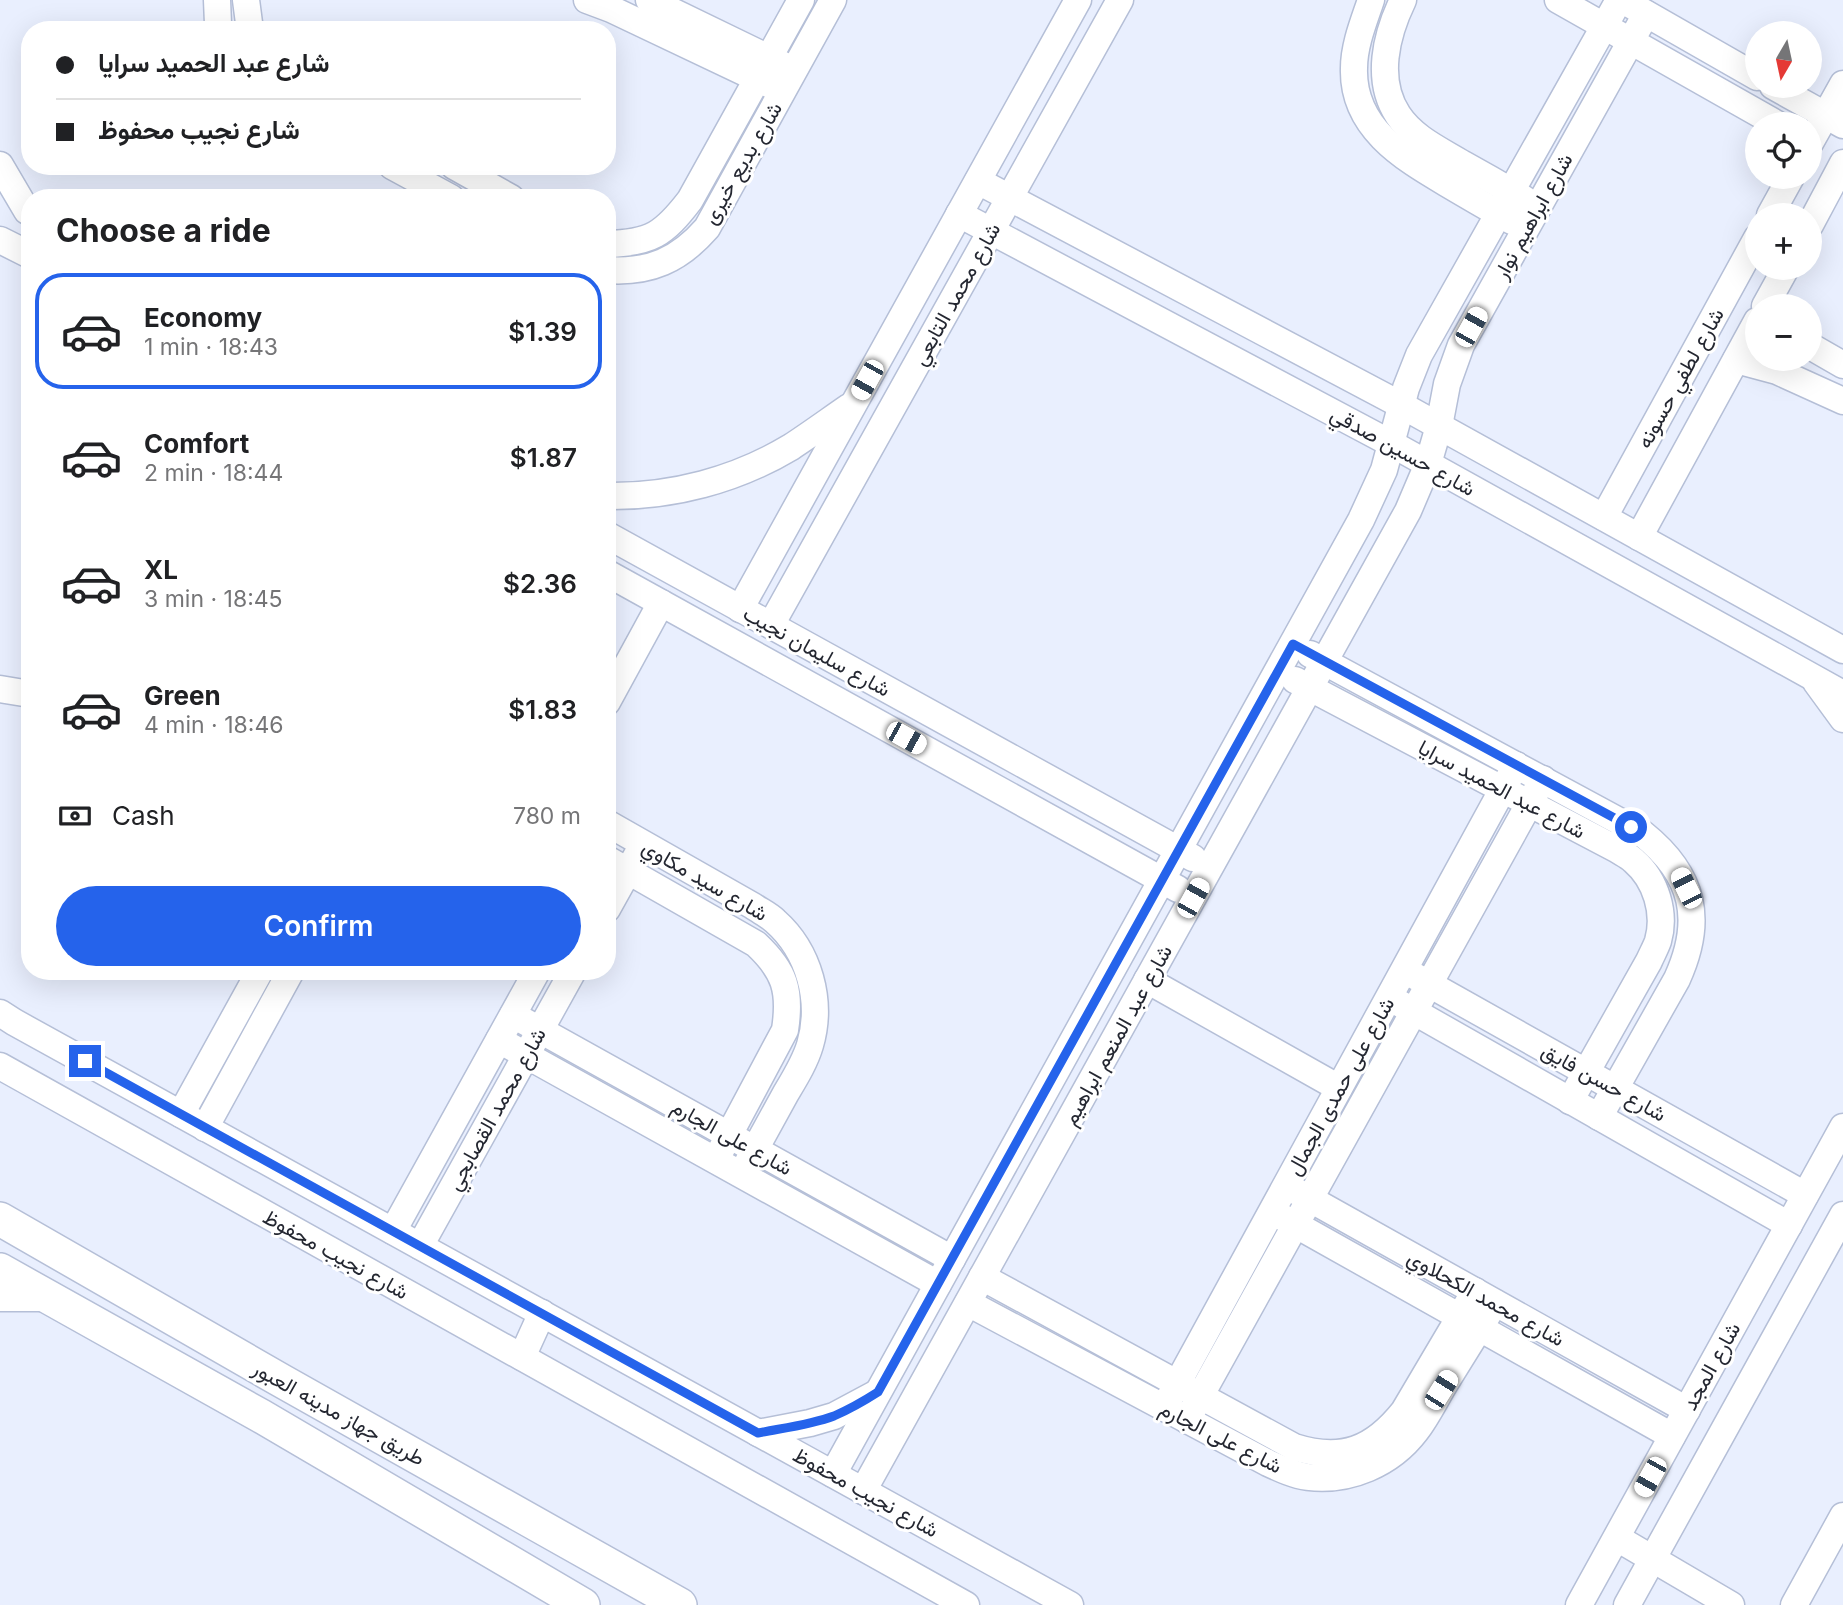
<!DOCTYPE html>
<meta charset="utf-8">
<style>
body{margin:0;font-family:Inter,Vazirmatn,sans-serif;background:#f2f2f2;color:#202124;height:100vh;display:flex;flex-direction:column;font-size:26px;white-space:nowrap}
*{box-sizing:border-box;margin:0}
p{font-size:23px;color:#757577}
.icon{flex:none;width:38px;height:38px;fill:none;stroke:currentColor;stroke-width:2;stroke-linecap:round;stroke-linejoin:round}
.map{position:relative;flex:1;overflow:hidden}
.drawer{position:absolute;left:21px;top:189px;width:595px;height:791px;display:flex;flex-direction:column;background:#fff;border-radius:28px;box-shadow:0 7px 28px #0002}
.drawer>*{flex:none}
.top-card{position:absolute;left:21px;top:21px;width:595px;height:154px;border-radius:28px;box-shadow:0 7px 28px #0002;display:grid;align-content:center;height:154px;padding:0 35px;background:#fff}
.needle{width:46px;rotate:189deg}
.fabs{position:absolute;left:1745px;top:21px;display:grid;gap:14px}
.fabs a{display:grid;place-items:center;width:77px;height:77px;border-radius:50%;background:#fff;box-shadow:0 7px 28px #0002;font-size:35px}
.end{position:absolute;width:32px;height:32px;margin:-16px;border:9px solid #2563eb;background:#fff;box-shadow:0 0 0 4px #fff}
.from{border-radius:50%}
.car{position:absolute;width:21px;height:42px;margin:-21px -10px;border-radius:9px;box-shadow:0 0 5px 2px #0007;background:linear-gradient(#fff 24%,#345 0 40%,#fff 0 76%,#345 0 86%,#fff 0)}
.top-card b{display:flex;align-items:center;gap:24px;height:66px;font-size:26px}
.top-card b+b{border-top:2px solid #e0e0e0}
.top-card i{width:18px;height:18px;background:#202124}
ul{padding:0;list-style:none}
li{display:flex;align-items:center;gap:21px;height:116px;margin:0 14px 10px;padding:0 21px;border:4px solid transparent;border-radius:28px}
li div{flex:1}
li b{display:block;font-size:26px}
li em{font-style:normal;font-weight:600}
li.active{border-color:#2563eb}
li>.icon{width:63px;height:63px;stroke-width:1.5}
h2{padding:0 35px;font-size:32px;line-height:84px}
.pay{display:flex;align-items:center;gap:18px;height:77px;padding:0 35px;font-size:26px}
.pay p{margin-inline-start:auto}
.primary-button{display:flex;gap:14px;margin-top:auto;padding:14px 35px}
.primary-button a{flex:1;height:80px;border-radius:42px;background:#2563eb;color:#fff;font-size:28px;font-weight:600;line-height:80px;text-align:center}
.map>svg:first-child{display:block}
</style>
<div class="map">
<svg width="1843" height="1605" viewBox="0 0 1843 1605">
<rect width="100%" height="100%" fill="#e9effe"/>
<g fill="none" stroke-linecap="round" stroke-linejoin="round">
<defs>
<g id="minor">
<path d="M 217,0 L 218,24 L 220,30"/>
<path d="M 246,0 L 249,23 L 251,30"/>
<path d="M 587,0 L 611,9 L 773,86"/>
<path d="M 649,0 L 783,65"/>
<path d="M 1371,0 C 1364,21 1354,45 1354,68 C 1352,127 1402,157 1446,183 C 1468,196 1490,209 1512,221"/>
<path d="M 1403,0 C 1386,35 1375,80 1398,115 C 1413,138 1440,150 1463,164 C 1483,175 1504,187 1524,199"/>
<path d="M 1558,0 L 1777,124"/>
<path d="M 1631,5 L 1757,77"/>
<path d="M 1773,86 L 1843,125"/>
<path d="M 1810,143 L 1843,84"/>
<path d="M 0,165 L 27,211"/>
<path d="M 392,166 L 451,198"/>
<path d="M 454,166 L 511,198"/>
<path d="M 978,181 L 1401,405 L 1843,650"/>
<path d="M 959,214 L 1392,444 L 1843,694"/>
<path d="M 1770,215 L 1791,177"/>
<path d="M 1810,225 L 1843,163"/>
<path d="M 0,240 L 30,255"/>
<path d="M 607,244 C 651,243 664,234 690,200 L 801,0"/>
<path d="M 607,270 C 650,273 679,260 707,228 L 833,0"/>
<path d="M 1765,306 L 1786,268"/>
<path d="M 1810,346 L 1843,365"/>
<path d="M 1736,360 L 1777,371 L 1843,401"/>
<path d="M 607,496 C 672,497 736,480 791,447 C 811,434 830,420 849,407"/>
<path d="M 1604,517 L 1757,238"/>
<path d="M 607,535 L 1193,858"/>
<path d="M 1639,537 L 1757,321"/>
<path d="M 607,573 L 1178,889"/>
<path d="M 740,609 L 1078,0"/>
<path d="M 771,625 L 1120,0"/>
<path d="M 1310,654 L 1643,834 C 1694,875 1704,920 1677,979 L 1599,1117"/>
<path d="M 1295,680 L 1616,849 C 1622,853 1629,856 1634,861 C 1656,880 1666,913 1658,941 C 1656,947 1652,954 1649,961 L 1570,1101"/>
<path d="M 1816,682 L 1843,719"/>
<path d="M 0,689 L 30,694"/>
<path d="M 607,702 L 661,603"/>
<path d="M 607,823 L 753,906 C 760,911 769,915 775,921 C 809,951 823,1001 810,1045 C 805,1062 795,1078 786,1093 C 773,1117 760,1140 747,1164"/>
<path d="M 607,859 L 756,944 C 785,971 791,991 785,1030 L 721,1150"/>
<path d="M 607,909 L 637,855"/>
<path d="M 1413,975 L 1805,1195"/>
<path d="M 1147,980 L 1339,1088"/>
<path d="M 1399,1003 L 1789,1225"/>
<path d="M 0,1013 L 14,1022 L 1070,1605"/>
<path d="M 513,1015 L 952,1259"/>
<path d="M 499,1040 L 938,1284"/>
<path d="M 0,1066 L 966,1605"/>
<path d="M 181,1114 L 260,971"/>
<path d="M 205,1128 L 291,971"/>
<path d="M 1294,1190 L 1687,1410"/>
<path d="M 1282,1217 L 1672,1436"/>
<path d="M 393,1231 L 537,971"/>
<path d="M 420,1246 L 573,971"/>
<path d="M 982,1277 L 1294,1447 C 1342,1462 1373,1450 1404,1411 L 1475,1291"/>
<path d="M 0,1298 L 51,1298"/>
<path d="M 968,1303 L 1268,1463 C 1281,1469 1294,1475 1308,1477 C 1349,1482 1391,1464 1416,1431 C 1427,1417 1435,1400 1444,1385 C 1461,1358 1478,1330 1495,1303"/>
<path d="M 522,1357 L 542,1313"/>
<path d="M 1164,1408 L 1516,765"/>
<path d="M 1187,1420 L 1543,779"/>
<path d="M 758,1433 L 810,1423 L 834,1416 L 877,1393"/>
<path d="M 833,1474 L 1361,520 L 1384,470 L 1406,388 L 1419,355 L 1619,0"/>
<path d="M 863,1491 L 1408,511 L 1428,464 L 1439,426 L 1447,384 L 1461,345 L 1646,14"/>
<path d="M 1617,1538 L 1731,1605"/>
<path d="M 1579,1605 L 1843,1127"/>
<path d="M 1627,1605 L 1843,1215"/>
<path d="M 1794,1605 L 1843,1516"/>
</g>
<g id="major">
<path d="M 0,1219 L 282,1381 L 680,1605"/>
<path d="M 0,1270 L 261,1416 L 583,1605"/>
</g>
</defs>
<use href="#minor" stroke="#b5bfd7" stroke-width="29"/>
<use href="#major" stroke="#b5bfd7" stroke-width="36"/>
<use href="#minor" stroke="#fff" stroke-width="26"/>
<use href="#major" stroke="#fff" stroke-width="33"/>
</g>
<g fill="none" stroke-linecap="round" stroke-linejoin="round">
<path stroke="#2563eb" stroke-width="9" d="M 85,1061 L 758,1433 C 783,1428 810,1425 834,1416 C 850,1409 864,1401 878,1392 L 1293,644 L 1631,827"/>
</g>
<g text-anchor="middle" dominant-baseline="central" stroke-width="6" stroke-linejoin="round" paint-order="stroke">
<g font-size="21" fill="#242731" stroke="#fff">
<text transform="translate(742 163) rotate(-60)">شارع بديع خيرى</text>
<text transform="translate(1533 216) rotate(-61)">شارع ابراهيم نوار</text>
<text transform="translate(956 294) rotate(-61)">شارع محمد التابعي</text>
<text transform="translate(1680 378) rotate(-61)">شارع لطفي حسونه</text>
<text transform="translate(1403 451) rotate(29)">شارع حسين صدقي</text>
<text transform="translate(817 651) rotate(29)">شارع سليمان نجيب</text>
<text transform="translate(1502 789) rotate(28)">شارع عبد الحميد سرايا</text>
<text transform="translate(705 880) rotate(30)">شارع سيد مكاوي</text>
<text transform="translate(1117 1035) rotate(-61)">شارع عبد المنعم ابراهيم</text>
<text transform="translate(1604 1082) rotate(29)">شارع حسن فايق</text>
<text transform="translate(1340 1086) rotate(-61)">شارع على حمدى الجمال</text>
<text transform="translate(496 1109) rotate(-61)">شارع محمد القصابجي</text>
<text transform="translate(732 1137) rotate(29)">شارع على الجارم</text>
<text transform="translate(336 1254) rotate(29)">شارع نجيب محفوظ</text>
<text transform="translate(1486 1298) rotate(29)">شارع محمد الكحلاوي</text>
<text transform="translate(1711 1366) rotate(-61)">شارع المجد</text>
<text transform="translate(339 1413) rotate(29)">طريق جهاز مدينه العبور</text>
<text transform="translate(1221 1437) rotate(27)">شارع على الجارم</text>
<text transform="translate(866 1492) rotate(29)">شارع نجيب محفوظ</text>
</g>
</g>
</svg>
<div class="fabs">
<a><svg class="needle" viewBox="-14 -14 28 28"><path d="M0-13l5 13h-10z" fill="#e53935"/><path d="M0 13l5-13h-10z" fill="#757577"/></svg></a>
<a><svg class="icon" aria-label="locate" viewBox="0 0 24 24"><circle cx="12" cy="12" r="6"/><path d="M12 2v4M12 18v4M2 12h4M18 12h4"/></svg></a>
<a>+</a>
<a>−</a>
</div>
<i class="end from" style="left:1631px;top:827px"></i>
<i class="end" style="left:85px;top:1061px"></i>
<i class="car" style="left:1471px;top:327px;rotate:29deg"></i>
<i class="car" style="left:867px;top:380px;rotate:209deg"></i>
<i class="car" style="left:906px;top:738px;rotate:119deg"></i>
<i class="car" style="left:1686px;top:888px;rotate:334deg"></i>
<i class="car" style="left:1193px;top:898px;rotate:29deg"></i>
<i class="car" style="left:1441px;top:1390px;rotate:32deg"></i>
<i class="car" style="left:1650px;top:1477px;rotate:209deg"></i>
<div class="top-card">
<b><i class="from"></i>شارع عبد الحميد سرايا</b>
<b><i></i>شارع نجيب محفوظ</b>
</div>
<section class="drawer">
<h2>Choose a ride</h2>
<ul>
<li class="active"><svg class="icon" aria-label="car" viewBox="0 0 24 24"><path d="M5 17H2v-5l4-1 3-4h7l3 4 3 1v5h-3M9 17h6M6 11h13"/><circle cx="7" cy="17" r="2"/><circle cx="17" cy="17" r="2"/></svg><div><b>Economy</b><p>1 min · 18:43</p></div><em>$1.39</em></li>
<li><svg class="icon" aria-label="car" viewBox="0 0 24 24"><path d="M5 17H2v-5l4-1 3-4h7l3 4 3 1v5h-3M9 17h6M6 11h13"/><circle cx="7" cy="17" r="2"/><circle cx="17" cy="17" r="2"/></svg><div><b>Comfort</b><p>2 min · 18:44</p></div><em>$1.87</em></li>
<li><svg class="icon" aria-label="car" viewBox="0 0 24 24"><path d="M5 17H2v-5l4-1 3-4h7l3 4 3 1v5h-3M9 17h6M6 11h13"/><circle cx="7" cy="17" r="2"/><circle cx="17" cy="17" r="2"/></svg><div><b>XL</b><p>3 min · 18:45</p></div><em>$2.36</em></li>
<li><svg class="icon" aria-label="car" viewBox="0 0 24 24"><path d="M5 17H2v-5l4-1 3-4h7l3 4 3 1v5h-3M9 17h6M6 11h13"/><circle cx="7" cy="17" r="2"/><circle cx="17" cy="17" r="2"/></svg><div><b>Green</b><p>4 min · 18:46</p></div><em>$1.83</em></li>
</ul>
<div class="pay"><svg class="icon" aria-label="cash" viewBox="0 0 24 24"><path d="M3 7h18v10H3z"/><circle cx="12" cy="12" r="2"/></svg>Cash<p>780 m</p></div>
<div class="primary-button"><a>Confirm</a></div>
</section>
</div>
